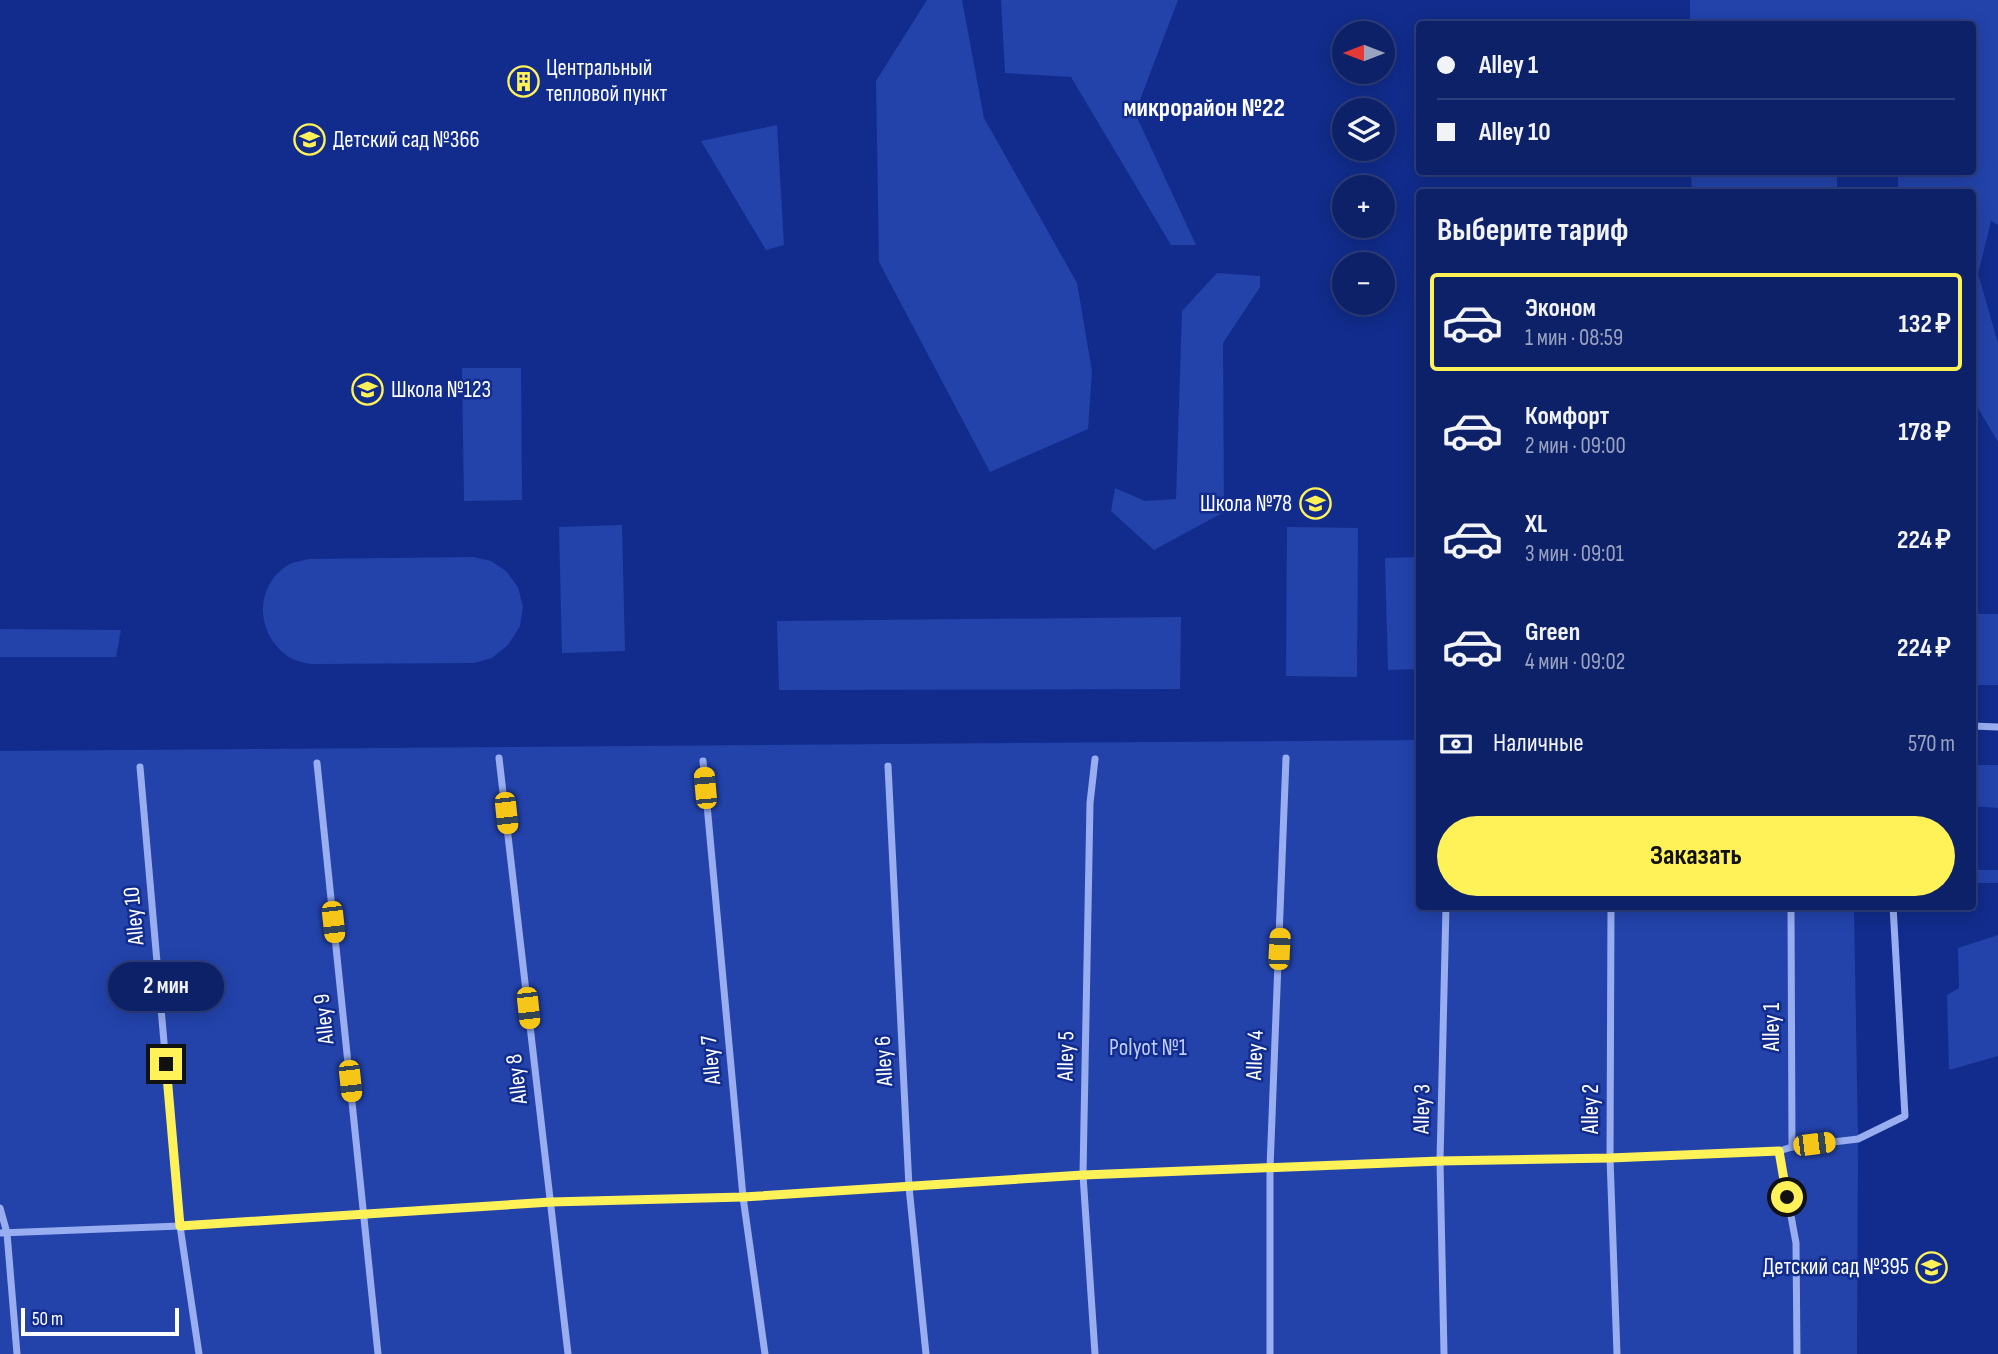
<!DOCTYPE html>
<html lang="ru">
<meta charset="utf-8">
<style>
body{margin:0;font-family:"Sofia Sans Condensed",sans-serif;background:#16296f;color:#f1f3f6;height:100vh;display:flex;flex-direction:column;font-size:26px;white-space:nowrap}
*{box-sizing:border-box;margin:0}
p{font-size:23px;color:#9aa3c0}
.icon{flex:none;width:38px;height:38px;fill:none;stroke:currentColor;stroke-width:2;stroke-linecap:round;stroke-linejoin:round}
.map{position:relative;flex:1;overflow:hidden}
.sheet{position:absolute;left:1416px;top:189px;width:560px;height:721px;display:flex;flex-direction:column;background:#0d2169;border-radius:7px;box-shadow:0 4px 18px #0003,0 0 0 2px #2d3e7d}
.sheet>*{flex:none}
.top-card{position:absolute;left:1416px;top:21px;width:560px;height:154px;border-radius:7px;box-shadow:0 4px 18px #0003,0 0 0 2px #2d3e7d;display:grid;align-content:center;height:154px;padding:0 21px;background:#0d2169}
.needle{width:46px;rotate:270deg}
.tools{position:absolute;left:1332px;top:21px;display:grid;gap:14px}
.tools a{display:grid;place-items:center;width:63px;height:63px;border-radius:50%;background:#0d2169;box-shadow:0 4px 18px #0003,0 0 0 2px #2d3e7d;font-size:35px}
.scale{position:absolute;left:21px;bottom:18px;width:158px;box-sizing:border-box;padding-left:7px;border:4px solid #fff;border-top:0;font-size:19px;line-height:24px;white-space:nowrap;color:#fff;-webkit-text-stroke:5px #112c8c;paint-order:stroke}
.end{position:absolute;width:32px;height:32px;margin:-16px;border:9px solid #fff259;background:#111;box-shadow:0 0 0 4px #111}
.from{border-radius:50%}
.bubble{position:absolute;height:49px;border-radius:24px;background:#0d2169;box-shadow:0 4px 18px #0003,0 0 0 2px #2d3e7d;font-size:23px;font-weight:700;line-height:49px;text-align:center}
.car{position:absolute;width:21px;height:42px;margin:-21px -10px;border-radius:9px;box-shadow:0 0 5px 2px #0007;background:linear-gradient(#f5c518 24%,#345 0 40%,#f5c518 0 76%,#345 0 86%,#f5c518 0)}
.top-card b{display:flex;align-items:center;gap:24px;height:66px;font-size:26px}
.top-card b+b{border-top:2px solid #2d3e7d}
.top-card i{width:18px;height:18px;background:#f1f3f6}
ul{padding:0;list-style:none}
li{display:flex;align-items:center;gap:21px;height:98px;margin:0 14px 10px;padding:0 7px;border:4px solid transparent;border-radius:7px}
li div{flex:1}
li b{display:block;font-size:26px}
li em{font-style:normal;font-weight:700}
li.selected{border-color:#fff259}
li>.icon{width:63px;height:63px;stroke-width:1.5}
h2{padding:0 21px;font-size:32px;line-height:84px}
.pay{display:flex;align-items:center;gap:18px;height:77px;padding:0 21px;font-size:26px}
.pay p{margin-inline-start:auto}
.action{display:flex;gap:14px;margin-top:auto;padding:14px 21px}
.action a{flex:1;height:80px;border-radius:42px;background:#fff259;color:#111;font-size:28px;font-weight:700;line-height:80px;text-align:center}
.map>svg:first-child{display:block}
</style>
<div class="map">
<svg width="1998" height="1354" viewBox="0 0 1998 1354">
<rect width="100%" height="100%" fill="#112c8c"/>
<g fill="#2343ab">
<path d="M 927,0 L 962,0 L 984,118 L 1077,283 L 1092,371 L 1088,429 L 990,472 L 879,262 L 876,81 Z"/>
<path d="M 1001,0 L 1178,0 L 1135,113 L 1196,245 L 1171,245 L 1071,77 L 1005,73 Z"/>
<path d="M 1690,0 L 1998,0 L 1998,225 L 1991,221 L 1978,274 L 1998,343 L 1998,442 L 1972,398 L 1972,192 L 1898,192 L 1898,172 L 1972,172 L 1972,24 L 1690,24 Z"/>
<path d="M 777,125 L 784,245 L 766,250 L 701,141 Z"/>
<path d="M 1691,172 L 1837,172 L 1837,192 L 1692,192 Z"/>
<path d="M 1217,273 L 1260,276 L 1260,287 L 1223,343 L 1224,512 L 1154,550 L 1111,511 L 1115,488 L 1145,501 L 1176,499 L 1182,311 Z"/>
<path d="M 462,368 L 521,368 L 522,500 L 464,501 Z"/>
<path d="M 622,525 L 625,651 L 562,653 L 559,527 Z"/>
<path d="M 1287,527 L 1358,528 L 1357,677 L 1286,676 Z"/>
<path d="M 473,557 L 491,561 L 506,571 L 518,587 L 523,607 L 520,626 L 508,645 L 492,658 L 474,663 L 310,664 C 303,662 295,661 289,657 C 256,635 253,587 288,565 C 293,562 302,561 309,559 Z"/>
<path d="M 1419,557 L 1419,669 L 1388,670 L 1385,558 Z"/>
<rect x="1972" y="614" width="26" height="71"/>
<path d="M 1181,617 L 1180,689 L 779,690 L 777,621 Z"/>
<path d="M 0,629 L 121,630 L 116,657 L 0,657 Z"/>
<path d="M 1419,740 L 1419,906 L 1854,907 L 1858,1139 L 1857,1354 L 0,1354 L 0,751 Z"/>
<path d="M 1972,765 L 1998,765 L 1998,808 L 1972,806 Z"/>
<rect x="1972" y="870" width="26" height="13"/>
<path d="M 1998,935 L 1998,1056 L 1949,1070 L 1947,995 L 1959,988 L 1958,948 Z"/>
</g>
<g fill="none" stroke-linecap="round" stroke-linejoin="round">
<g stroke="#98aef1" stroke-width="7">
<path d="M 1972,726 L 1998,727"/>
<path d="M 499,758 L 568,1354"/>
<path d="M 1095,759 L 1090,803 L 1083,1175 L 1095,1354"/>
<path d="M 703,761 L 743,1197 L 765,1354"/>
<path d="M 317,763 L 378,1354"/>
<path d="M 888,766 L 909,1187 L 926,1354"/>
<path d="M 140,767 L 180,1226 L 199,1354"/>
<path d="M 1611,906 L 1610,1158 L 1617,1354"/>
<path d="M 1791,906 L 1792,1147"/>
<path d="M 1779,1151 L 1796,1243 L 1797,1354"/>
<path d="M 0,1208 L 7,1233 L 17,1354"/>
<path d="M 0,1233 L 180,1226 L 550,1202 L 743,1197 L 1083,1175 L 1440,1161 L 1610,1158 L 1779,1151 L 1792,1147 L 1858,1139 L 1905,1116 L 1893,906"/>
<path d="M 1270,1354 L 1270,1168 L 1286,758"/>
<path d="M 1444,1354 L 1440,1161 L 1446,906"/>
</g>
</g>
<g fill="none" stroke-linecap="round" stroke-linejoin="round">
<path stroke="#fff259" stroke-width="9" d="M 166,1064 L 180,1226 L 551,1202 L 743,1197 L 1083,1175 L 1440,1161 L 1610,1158 L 1779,1151 L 1787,1197"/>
</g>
<defs>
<symbol id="building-ring" viewBox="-11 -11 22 22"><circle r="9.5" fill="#112c8c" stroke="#fff259" stroke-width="1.5"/><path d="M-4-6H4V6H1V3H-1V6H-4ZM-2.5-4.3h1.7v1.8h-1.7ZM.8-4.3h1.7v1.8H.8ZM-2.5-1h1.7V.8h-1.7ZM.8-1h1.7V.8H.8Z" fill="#fff259"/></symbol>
<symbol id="school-ring" viewBox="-11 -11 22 22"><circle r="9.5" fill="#112c8c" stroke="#fff259" stroke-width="1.5"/><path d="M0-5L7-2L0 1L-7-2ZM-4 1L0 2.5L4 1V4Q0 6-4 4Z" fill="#fff259"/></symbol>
</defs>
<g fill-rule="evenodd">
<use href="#building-ring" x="506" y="64" width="35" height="35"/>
<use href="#school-ring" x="292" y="122" width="35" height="35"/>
<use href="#school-ring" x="350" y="372" width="35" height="35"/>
<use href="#school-ring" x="1298" y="486" width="35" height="35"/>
<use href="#school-ring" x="1914" y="1250" width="35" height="35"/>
</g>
<g text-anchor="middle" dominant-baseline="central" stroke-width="5" stroke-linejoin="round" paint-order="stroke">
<g font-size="23" fill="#fff" stroke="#112c8c" text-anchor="start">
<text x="546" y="68">Центральный<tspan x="546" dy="26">тепловой пункт</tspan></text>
<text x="333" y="140">Детский сад №366</text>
<text x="391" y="390">Школа №123</text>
<text x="1292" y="504" text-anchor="end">Школа №78</text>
<text x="1909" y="1267" text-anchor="end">Детский сад №395</text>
</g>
<g font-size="23" fill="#fff" stroke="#112c8c">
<text transform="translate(134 916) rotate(-95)">Alley 10</text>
<text transform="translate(324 1019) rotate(-96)">Alley 9</text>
<text transform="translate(1772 1027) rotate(-90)">Alley 1</text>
<text transform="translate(1255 1055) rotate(-88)">Alley 4</text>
<text transform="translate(1066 1056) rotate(-89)">Alley 5</text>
<text transform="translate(711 1060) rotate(-95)">Alley 7</text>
<text transform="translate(884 1061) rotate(-93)">Alley 6</text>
<text transform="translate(517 1079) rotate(-97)">Alley 8</text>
<text transform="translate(1422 1109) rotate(-89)">Alley 3</text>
<text transform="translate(1591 1109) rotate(-90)">Alley 2</text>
</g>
<g font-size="23" fill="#bfcefd" stroke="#112c8c">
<text x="1148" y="1048">Polyot №1</text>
</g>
<g font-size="26" font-weight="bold" fill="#fff" stroke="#112c8c">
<text x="1204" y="108">микрорайон №22</text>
</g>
</g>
</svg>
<div class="tools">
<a><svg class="needle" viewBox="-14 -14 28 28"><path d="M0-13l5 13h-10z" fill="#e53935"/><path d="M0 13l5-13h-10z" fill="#9aa3c0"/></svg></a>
<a><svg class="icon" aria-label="layers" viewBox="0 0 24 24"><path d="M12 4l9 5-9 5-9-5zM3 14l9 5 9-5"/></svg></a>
<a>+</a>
<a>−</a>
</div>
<div class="scale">50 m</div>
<i class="end from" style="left:1787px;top:1197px"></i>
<i class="end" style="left:166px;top:1064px"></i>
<div class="bubble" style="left:108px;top:962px;width:116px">2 мин</div>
<i class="car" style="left:705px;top:788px;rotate:355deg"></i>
<i class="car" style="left:506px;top:813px;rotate:174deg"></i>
<i class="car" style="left:333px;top:922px;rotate:174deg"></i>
<i class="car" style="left:1279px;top:949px;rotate:3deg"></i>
<i class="car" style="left:528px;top:1008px;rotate:174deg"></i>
<i class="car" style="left:350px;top:1081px;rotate:174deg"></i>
<i class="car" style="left:1814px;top:1144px;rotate:83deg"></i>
<div class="top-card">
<b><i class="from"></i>Alley 1</b>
<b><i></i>Alley 10</b>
</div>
<section class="sheet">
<h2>Выберите тариф</h2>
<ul>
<li class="selected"><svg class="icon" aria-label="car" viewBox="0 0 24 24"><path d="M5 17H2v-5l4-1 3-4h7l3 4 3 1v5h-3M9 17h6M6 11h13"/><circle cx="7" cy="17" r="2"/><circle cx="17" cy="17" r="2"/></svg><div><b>Эконом</b><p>1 мин · 08:59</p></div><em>132 ₽</em></li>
<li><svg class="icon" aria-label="car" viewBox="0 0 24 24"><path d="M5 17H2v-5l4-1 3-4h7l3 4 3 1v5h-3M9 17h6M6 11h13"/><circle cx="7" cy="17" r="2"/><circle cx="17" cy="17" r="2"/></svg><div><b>Комфорт</b><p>2 мин · 09:00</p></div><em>178 ₽</em></li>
<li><svg class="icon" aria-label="car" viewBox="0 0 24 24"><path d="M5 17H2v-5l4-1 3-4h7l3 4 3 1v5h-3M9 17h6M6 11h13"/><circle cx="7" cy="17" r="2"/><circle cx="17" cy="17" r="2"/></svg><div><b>XL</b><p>3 мин · 09:01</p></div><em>224 ₽</em></li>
<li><svg class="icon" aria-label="car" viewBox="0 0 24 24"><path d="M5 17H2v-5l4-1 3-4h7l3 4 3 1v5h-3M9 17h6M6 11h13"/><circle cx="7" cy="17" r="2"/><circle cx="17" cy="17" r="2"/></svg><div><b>Green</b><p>4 мин · 09:02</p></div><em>224 ₽</em></li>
</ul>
<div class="pay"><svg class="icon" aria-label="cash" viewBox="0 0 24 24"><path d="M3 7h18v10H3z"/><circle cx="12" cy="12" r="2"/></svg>Наличные<p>570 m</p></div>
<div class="action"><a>Заказать</a></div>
</section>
</div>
